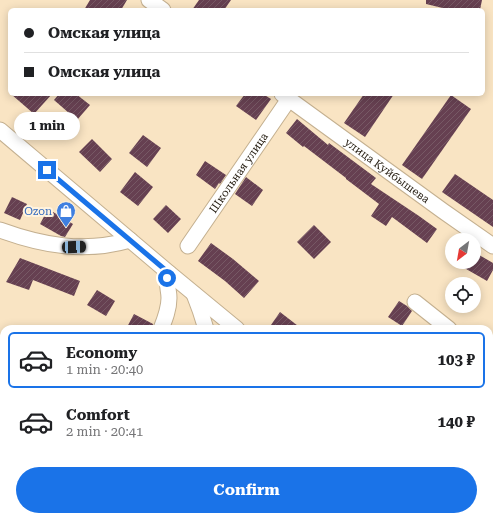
<!DOCTYPE html>
<meta charset="utf-8">
<style>
body{margin:0;font-family:"Roboto Serif",serif;background:#f6f6f6;color:#202124;height:100vh;display:flex;flex-direction:column;font-size:15px;white-space:nowrap}
*{box-sizing:border-box;margin:0}
p{font-size:13px;color:#757577}
.icon{flex:none;width:22px;height:22px;fill:none;stroke:currentColor;stroke-width:2;stroke-linecap:round;stroke-linejoin:round}
.map{position:relative;flex:1;overflow:hidden}
.drawer{position:absolute;left:0px;top:325px;width:493px;height:196px;display:flex;flex-direction:column;background:#fff;border-radius:12px 12px 0 0;box-shadow:0 2px 10px #0003}
.drawer>*{flex:none}
.top-card{position:absolute;left:8px;top:8px;width:477px;height:88px;border-radius:6px;box-shadow:0 2px 10px #0003;display:grid;align-content:center;height:88px;padding:0 16px;background:#fff}
.needle{width:26px;rotate:211deg}
.fabs{position:absolute;left:445px;top:233px;display:grid;gap:8px}
.fabs a{display:grid;place-items:center;width:36px;height:36px;border-radius:50%;background:#fff;box-shadow:0 2px 10px #0003;font-size:20px}
.end{position:absolute;width:18px;height:18px;margin:-9px;border:5px solid #1a73e8;background:#fff;box-shadow:0 0 0 2px #fff}
.from{border-radius:50%}
.bubble{position:absolute;height:28px;border-radius:14px;background:#fff;box-shadow:0 2px 10px #0003;font-size:13px;font-weight:700;line-height:28px;text-align:center}
.car{position:absolute;width:12px;height:24px;margin:-12px -6px;border-radius:5px;box-shadow:0 0 3px 1px #0007;background:linear-gradient(#222 24%,#8ab4d8 0 40%,#222 0 76%,#8ab4d8 0 86%,#222 0)}
.top-card b{display:flex;align-items:center;gap:14px;height:38px;font-size:15px}
.top-card b+b{border-top:1px solid #e0e0e0}
.top-card i{width:10px;height:10px;background:#202124}
ul{padding:7px 0 0;list-style:none}
li{display:flex;align-items:center;gap:12px;height:56px;margin:0 8px 6px;padding:0 8px;border:2px solid transparent;border-radius:6px}
li div{flex:1}
li b{display:block;font-size:15px}
li em{font-style:normal;font-weight:700}
li.selected{border-color:#1a73e8}
li>.icon{width:36px;height:36px;stroke-width:1.5}
.cta{display:flex;gap:8px;margin-top:auto;padding:8px 16px}
.cta a{flex:1;height:46px;border-radius:24px;background:#1a73e8;color:#fff;font-size:16px;font-weight:700;line-height:46px;text-align:center}
.map>svg:first-child{display:block}
</style>
<div class="map">
<svg width="493" height="521" viewBox="0 0 493 521">
<defs>
<pattern id="building-hatch" width="6" height="6" patternUnits="userSpaceOnUse"><rect width="6" height="6" fill="#664051"/><path d="M-1 1l2-2M0 6l6-6M5 7l2-2" fill="none" stroke="#775965"/></pattern>
</defs>
<rect width="100%" height="100%" fill="#f9e4c3"/>
<path fill="#ecd6e3" d="M 348,517 L 414,517 L 419,521 L 346,521 Z"/>
<g fill="url(#building-hatch)">
<path d="M 90,0 L 127,0 L 121,10 L 84,10 Z"/>
<path d="M 199,0 L 231,0 L 224,10 L 192,10 Z"/>
<path d="M 426,0 L 482,0 L 480,10 L 451,10 L 426,4 Z"/>
<path d="M 11,94 L 52,94 L 34,114 Z"/>
<path d="M 59,94 L 76,94 L 90,105 L 77,120 L 54,100 Z"/>
<path d="M 245,94 L 263,94 L 271,99 L 256,120 L 236,106 Z"/>
<path d="M 364,94 L 394,94 L 365,137 L 344,123 Z"/>
<path d="M 451,95 L 471,109 L 422,179 L 402,165 Z"/>
<path d="M 297,119 L 328,145 L 329,143 L 376,178 L 371,184 L 419,216 L 437,229 L 427,243 L 392,217 L 386,226 L 371,216 L 379,204 L 346,179 L 346,178 L 304,146 L 303,147 L 286,133 Z"/>
<path d="M 143,135 L 161,148 L 147,167 L 129,153 Z"/>
<path d="M 92,139 L 112,159 L 100,172 L 79,152 Z"/>
<path d="M 205,161 L 226,175 L 220,184 L 219,183 L 215,189 L 196,175 Z"/>
<path d="M 135,172 L 153,187 L 138,206 L 120,192 Z"/>
<path d="M 455,174 L 493,200 L 493,227 L 442,192 Z"/>
<path d="M 246,177 L 263,190 L 252,206 L 235,194 Z"/>
<path d="M 12,197 L 27,204 L 20,220 L 4,213 Z"/>
<path d="M 166,205 L 181,219 L 168,233 L 153,219 Z"/>
<path d="M 48,209 L 73,224 L 65,237 L 61,236 L 40,224 Z"/>
<path d="M 314,225 L 331,242 L 314,259 L 297,242 Z"/>
<path d="M 211,243 L 233,259 L 259,281 L 244,298 L 225,281 L 198,261 Z"/>
<path d="M 474,252 L 493,263 L 493,270 L 487,281 L 454,262 L 474,262 Z"/>
<path d="M 20,258 L 80,281 L 74,296 L 33,280 L 29,290 L 6,282 Z"/>
<path d="M 97,290 L 115,301 L 106,316 L 87,305 Z"/>
<path d="M 399,301 L 407,306 L 412,311 L 402,326 L 388,317 Z"/>
<path d="M 280,312 L 302,329 L 276,329 L 271,325 Z"/>
<path d="M 134,314 L 153,324 L 152,329 L 126,329 Z"/>
</g>
<g fill="none" stroke-linecap="round" stroke-linejoin="round">
<defs>
<g id="minor">
<path d="M 149,0 L 163,10"/>
<path id="s1" d="M 282,94 L 443,211 L 493,246"/>
<path d="M 0,130 L 169,273 L 237,329"/>
<path d="M 0,230 C 44,246 85,253 130,240"/>
<path id="s2" d="M 188,246 L 289,99"/>
<path d="M 194,294 L 200,310 L 206,329"/>
<path d="M 415,302 L 449,329"/>
<path d="M 161,329 C 165,319 169,309 169,298 C 169,289 165,282 169,273"/>
<path d="M 489,360 L 493,363"/>
<path d="M 459,517 L 464,521"/>
<path d="M 86,521 L 87,517"/>
<path d="M 190,521 L 191,517"/>
</g>
</defs>
<use href="#minor" stroke="#c4b090" stroke-width="17"/>
<use href="#minor" stroke="#fff" stroke-width="15"/>
</g>
<g fill="none" stroke-linecap="round" stroke-linejoin="round">
<path stroke="#1a73e8" stroke-width="5" d="M 47,170 L 169,273 L 167,278"/>
</g>
<defs>
<symbol id="shop-pin" viewBox="-11 -11 22 30"><path d="M0 17L-7.5 6A9.5 9.5 0 1 1 7.5 6Z" fill="#3f7fe0" stroke="#fff3df"/><path d="M-5-2.5h2.3a2.7 3.5 0 0 1 5.4 0H5L5.5 6h-11ZM-1.5-2.5h3a1.5 2.3 0 0 0-3 0Z" fill="#fff"/></symbol>
</defs>
<g fill-rule="evenodd">
<use href="#shop-pin" x="55" y="200" width="22" height="30"/>
</g>
<g text-anchor="middle" dominant-baseline="central" stroke-width="4" stroke-linejoin="round" paint-order="stroke">
<g font-size="11" fill="#231b0f" stroke="#fff3df">
<text stroke="none"><textPath href="#s1" startOffset="130">улица Куйбышева</textPath></text>
<text stroke="none"><textPath href="#s2" startOffset="89">Школьная улица</textPath></text>
</g>
<g font-size="11" fill="#366cbe" stroke="#fff3df" text-anchor="end">
<text x="52" y="211">Ozon</text>
</g>
</g>
</svg>
<div class="fabs">
<a><svg class="needle" viewBox="-14 -14 28 28"><path d="M0-13l5 13h-10z" fill="#e53935"/><path d="M0 13l5-13h-10z" fill="#757577"/></svg></a>
<a><svg class="icon" aria-label="locate" viewBox="0 0 24 24"><circle cx="12" cy="12" r="6"/><path d="M12 2v4M12 18v4M2 12h4M18 12h4"/></svg></a>
</div>
<i class="end from" style="left:167px;top:278px"></i>
<i class="end" style="left:47px;top:170px"></i>
<div class="bubble" style="left:14px;top:112px;width:66px">1 min</div>
<i class="car" style="left:74px;top:247px;rotate:88deg"></i>
<div class="top-card">
<b><i class="from"></i>Омская улица</b>
<b><i></i>Омская улица</b>
</div>
<section class="drawer">
<ul>
<li class="selected"><svg class="icon" aria-label="car" viewBox="0 0 24 24"><path d="M5 17H2v-5l4-1 3-4h7l3 4 3 1v5h-3M9 17h6M6 11h13"/><circle cx="7" cy="17" r="2"/><circle cx="17" cy="17" r="2"/></svg><div><b>Economy</b><p>1 min · 20:40</p></div><em>103 ₽</em></li>
<li><svg class="icon" aria-label="car" viewBox="0 0 24 24"><path d="M5 17H2v-5l4-1 3-4h7l3 4 3 1v5h-3M9 17h6M6 11h13"/><circle cx="7" cy="17" r="2"/><circle cx="17" cy="17" r="2"/></svg><div><b>Comfort</b><p>2 min · 20:41</p></div><em>140 ₽</em></li>
</ul>
<div class="cta"><a>Confirm</a></div>
</section>
</div>
